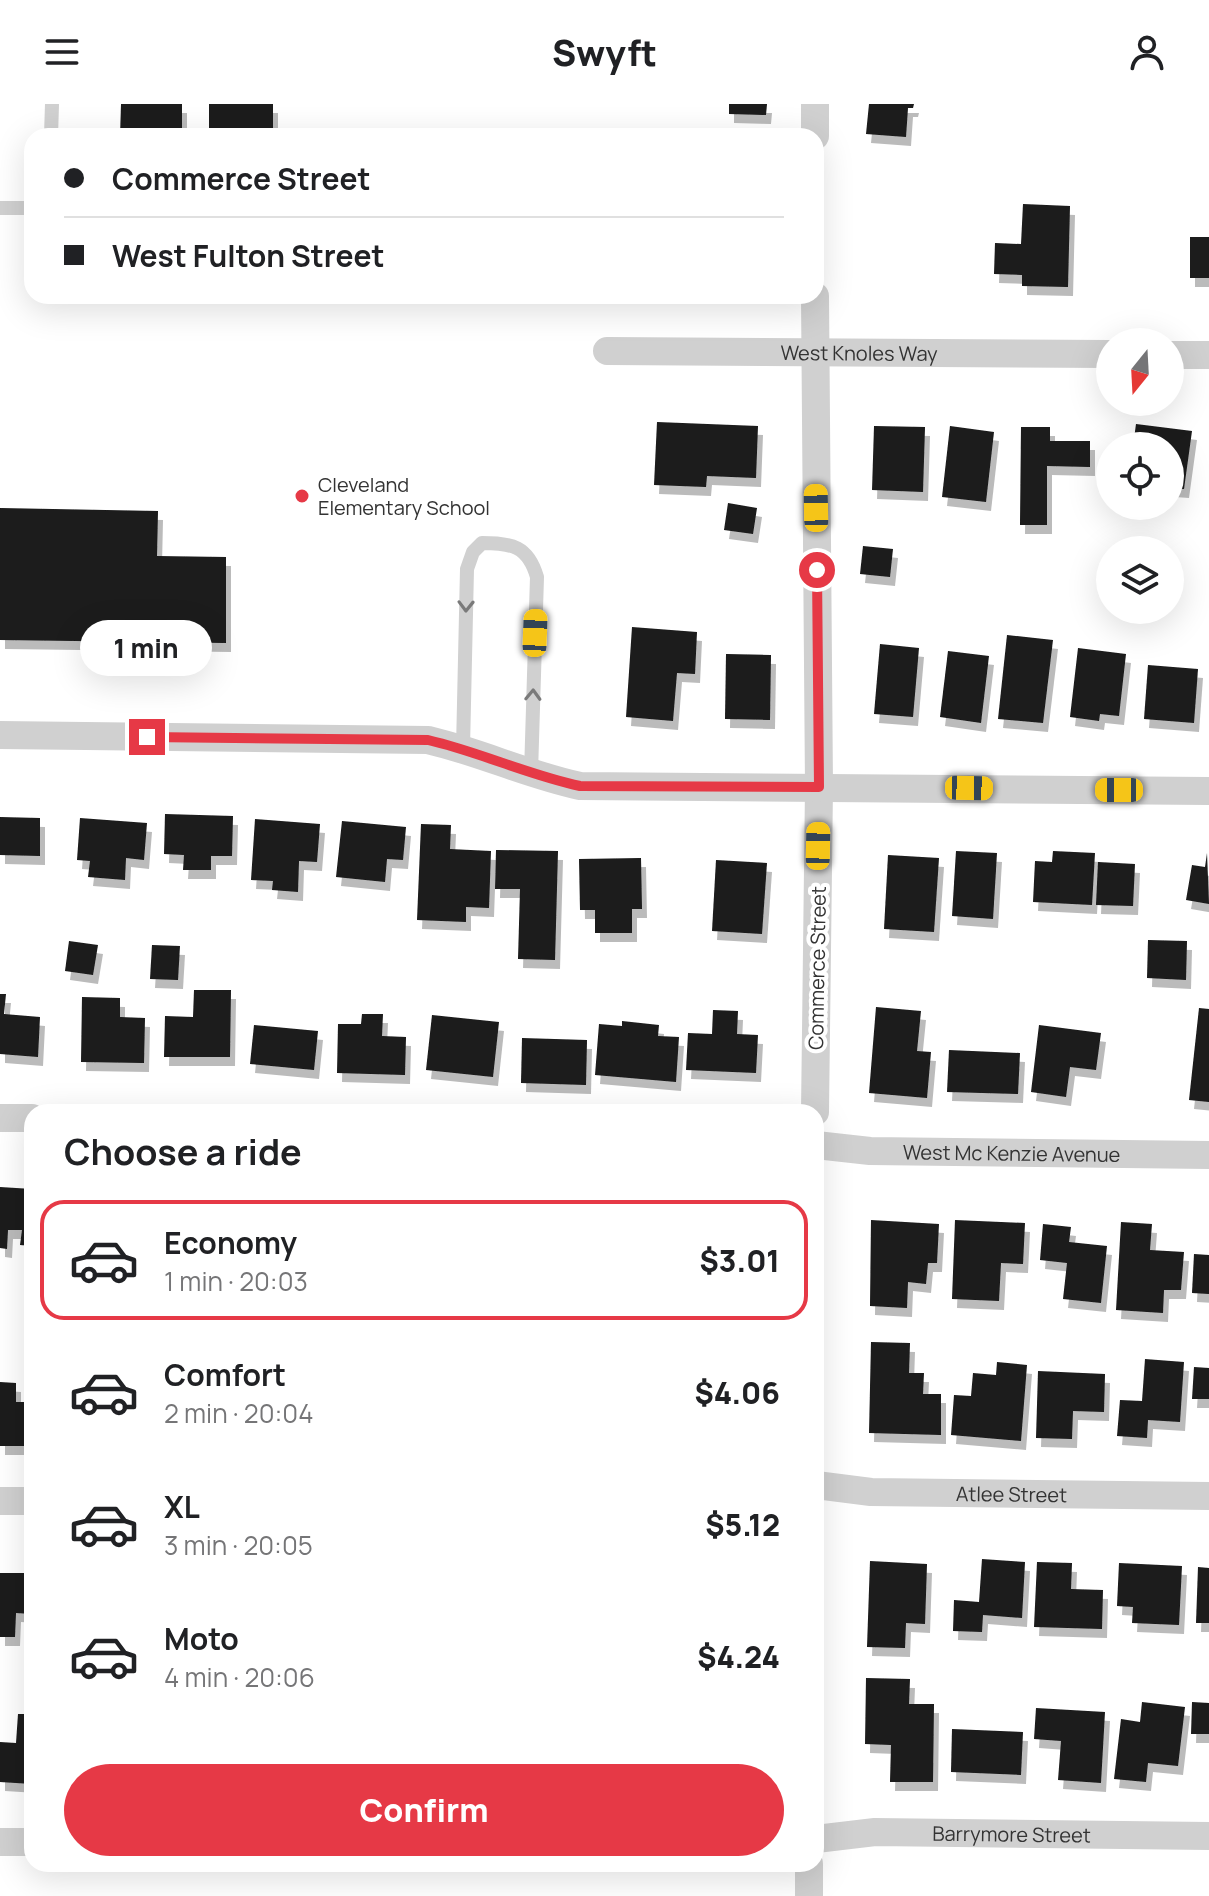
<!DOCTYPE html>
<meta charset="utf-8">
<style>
body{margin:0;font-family:Manrope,sans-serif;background:#f6f6f6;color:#202124;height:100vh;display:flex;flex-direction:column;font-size:30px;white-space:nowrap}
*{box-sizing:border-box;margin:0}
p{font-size:26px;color:#757577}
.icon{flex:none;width:44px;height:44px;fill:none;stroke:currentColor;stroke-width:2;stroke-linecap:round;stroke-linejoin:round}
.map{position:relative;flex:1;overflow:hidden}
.details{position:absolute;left:24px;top:1000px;width:800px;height:768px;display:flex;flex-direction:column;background:#fff;border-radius:24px;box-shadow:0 8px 32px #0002}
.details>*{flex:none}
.banner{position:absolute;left:24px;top:24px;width:800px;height:176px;border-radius:24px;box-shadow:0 8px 32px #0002;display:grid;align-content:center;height:176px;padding:0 40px;background:#fff}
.needle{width:52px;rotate:198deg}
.fabs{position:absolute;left:1096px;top:224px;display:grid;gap:16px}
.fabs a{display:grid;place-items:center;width:88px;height:88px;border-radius:50%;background:#fff;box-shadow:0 8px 32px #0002;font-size:40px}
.end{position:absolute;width:36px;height:36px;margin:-18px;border:10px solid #e63946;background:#fff;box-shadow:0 0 0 4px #fff}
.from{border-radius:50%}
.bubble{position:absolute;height:56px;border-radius:28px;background:#fff;box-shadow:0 8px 32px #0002;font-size:26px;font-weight:800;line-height:56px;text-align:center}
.car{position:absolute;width:24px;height:48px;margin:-24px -12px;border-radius:10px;box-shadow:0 0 6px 2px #0007;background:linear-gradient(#f5c518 24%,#345 0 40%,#f5c518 0 76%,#345 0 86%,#f5c518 0)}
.banner b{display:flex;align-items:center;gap:28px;height:76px;font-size:30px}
.banner b+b{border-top:2px solid #e0e0e0}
.banner i{width:20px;height:20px;background:#202124}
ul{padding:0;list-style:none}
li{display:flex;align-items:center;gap:24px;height:120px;margin:0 16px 12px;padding:0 24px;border:4px solid transparent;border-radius:24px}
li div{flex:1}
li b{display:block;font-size:30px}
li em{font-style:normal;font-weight:800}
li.selected{border-color:#e63946}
li>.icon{width:72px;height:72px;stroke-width:1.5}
h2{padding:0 40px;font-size:36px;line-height:96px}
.cta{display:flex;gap:16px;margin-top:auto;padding:16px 40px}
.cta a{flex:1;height:92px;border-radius:48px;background:#e63946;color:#fff;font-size:32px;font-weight:800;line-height:92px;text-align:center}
header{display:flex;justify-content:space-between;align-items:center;height:104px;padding:0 40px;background:#fff;font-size:36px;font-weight:800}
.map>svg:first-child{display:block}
</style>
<header><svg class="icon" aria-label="menu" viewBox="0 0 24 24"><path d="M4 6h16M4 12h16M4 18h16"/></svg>Swyft<svg class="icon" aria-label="person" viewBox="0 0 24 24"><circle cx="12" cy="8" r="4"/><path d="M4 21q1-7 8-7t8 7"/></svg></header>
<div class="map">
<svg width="1209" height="1792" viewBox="0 0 1209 1792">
<defs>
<filter id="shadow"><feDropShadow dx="5" dy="9" stdDeviation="0" flood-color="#0004"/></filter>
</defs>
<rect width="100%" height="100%" fill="#fff"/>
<g fill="#1a1a1a" filter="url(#shadow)">
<path d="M 121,0 L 182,0 L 182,32 L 120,32 Z"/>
<rect x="209" y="0" width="64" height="32"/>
<path d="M 729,0 L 767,0 L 766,11 L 729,10 Z"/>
<path d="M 869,0 L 914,0 L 913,4 L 908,4 L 906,33 L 866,30 Z"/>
<path d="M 1023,100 L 1070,102 L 1068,183 L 1022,182 L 1022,171 L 994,170 L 995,139 L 1021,140 Z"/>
<rect x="1190" y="133" width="19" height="41"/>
<path d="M 657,318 L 758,322 L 756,374 L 707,372 L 706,383 L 654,381 Z"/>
<path d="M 1136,320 L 1192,327 L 1184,385 L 1170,384 L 1170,342 L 1133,342 Z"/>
<path d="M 874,322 L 925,323 L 923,388 L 872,386 Z"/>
<path d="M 950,322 L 994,328 L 986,398 L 942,393 Z"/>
<path d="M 1021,323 L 1050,323 L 1050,337 L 1090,337 L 1090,363 L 1047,362 L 1047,421 L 1020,421 Z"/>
<path d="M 728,399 L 757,404 L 753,430 L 724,426 Z"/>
<path d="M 0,404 L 158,407 L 157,452 L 226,453 L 226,539 L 0,536 Z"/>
<path d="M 863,442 L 893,445 L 890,473 L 860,470 Z"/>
<path d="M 632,523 L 697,528 L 695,570 L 677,569 L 673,617 L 626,613 Z"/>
<path d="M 1007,531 L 1053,536 L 1043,619 L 998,615 Z"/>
<path d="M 880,540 L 919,544 L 913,613 L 874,610 Z"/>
<path d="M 1078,544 L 1126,550 L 1119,612 L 1100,610 L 1099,617 L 1070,613 Z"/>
<path d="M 948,547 L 989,552 L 981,619 L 940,613 Z"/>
<path d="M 726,550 L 771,551 L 770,616 L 725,615 Z"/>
<path d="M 1148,561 L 1198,565 L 1194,619 L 1144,615 Z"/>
<path d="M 165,710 L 233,712 L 232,752 L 211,752 L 211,766 L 183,766 L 184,751 L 164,750 Z"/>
<path d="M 0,713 L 40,714 L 40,752 L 0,751 Z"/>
<path d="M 80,714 L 147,719 L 144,756 L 126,754 L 125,776 L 88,773 L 90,757 L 77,756 Z"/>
<path d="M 255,715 L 320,720 L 317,758 L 299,757 L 298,788 L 272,786 L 273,777 L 251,776 Z"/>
<path d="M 342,717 L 406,723 L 403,756 L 387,755 L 385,778 L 336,773 Z"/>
<path d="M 421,720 L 451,721 L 450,745 L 491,747 L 489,804 L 466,803 L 466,818 L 417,816 Z"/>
<path d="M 496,746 L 558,747 L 555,856 L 518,855 L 520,785 L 495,785 Z"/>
<path d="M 956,747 L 997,749 L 993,815 L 952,812 Z"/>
<path d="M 1053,747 L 1095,749 L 1092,801 L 1033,798 L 1035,757 L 1052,758 Z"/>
<path d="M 1207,749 L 1209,800 L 1186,796 L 1192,761 L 1205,763 Z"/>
<path d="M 888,751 L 939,754 L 934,828 L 884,825 Z"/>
<path d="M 641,754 L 642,805 L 632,805 L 632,829 L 595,829 L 595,806 L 580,806 L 579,755 Z"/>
<path d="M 716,756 L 767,759 L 762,830 L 712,827 Z"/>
<path d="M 1098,758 L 1135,760 L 1133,802 L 1096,801 Z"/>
<path d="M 1148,836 L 1187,837 L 1186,876 L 1147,874 Z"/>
<path d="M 69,837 L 98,841 L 93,871 L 65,867 Z"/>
<path d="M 152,841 L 180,842 L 178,876 L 150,875 Z"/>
<path d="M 194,886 L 231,886 L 230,953 L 164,953 L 165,912 L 193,913 Z"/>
<path d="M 0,890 L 6,890 L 4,910 L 40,913 L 38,953 L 0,950 Z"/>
<path d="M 82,893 L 120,894 L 120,913 L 145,914 L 144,959 L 81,958 Z"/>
<path d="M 876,903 L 921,907 L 917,947 L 931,948 L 927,994 L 869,989 Z"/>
<path d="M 1199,904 L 1209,905 L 1209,998 L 1189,996 Z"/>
<path d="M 713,906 L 738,907 L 737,930 L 758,931 L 756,969 L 686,966 L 688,929 L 712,930 Z"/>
<path d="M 362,910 L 383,910 L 382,932 L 406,933 L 405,971 L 337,969 L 338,920 L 361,920 Z"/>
<path d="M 432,911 L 499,918 L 493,973 L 426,966 Z"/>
<path d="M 622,917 L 659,921 L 658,932 L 679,933 L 676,978 L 595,971 L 599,920 L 622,922 Z"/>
<path d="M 254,921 L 318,927 L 314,966 L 250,960 Z"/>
<path d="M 1039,921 L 1101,929 L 1096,966 L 1070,963 L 1066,993 L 1031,988 Z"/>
<path d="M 522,934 L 587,936 L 586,981 L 521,979 Z"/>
<path d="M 949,946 L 1020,949 L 1018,990 L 947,988 Z"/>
<path d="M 0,1083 L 32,1085 L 32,1142 L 20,1141 L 22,1126 L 8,1126 L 7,1145 L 0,1144 Z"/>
<path d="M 871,1116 L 939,1120 L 937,1159 L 928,1159 L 926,1180 L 908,1178 L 907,1204 L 870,1202 Z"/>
<path d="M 955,1116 L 1025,1119 L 1023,1160 L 1001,1159 L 999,1197 L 952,1195 Z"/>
<path d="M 1121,1118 L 1152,1120 L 1150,1146 L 1184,1148 L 1181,1186 L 1164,1186 L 1163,1209 L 1116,1206 Z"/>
<path d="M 1043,1120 L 1071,1123 L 1069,1138 L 1107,1142 L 1101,1199 L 1063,1195 L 1067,1159 L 1040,1156 Z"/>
<path d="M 1194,1150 L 1209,1151 L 1209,1190 L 1192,1189 Z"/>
<path d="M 871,1238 L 910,1239 L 909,1269 L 924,1269 L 923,1290 L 941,1290 L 941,1331 L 869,1329 Z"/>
<path d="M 1145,1255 L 1184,1258 L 1180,1318 L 1148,1316 L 1147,1334 L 1117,1332 L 1120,1296 L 1142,1297 Z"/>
<path d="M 997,1258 L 1027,1261 L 1021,1337 L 951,1331 L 954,1291 L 971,1292 L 973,1269 L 996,1271 Z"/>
<path d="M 1194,1263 L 1209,1264 L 1209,1295 L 1192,1295 Z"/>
<path d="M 1038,1267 L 1105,1270 L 1104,1308 L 1073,1307 L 1072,1335 L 1036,1334 Z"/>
<path d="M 0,1278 L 16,1279 L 16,1298 L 32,1298 L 32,1342 L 0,1342 Z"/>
<path d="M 982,1455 L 1025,1458 L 1022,1514 L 983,1511 L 982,1528 L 953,1527 L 954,1496 L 979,1498 Z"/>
<path d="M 870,1457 L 927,1460 L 925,1520 L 906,1519 L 905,1544 L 867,1543 Z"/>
<path d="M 1037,1458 L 1072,1459 L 1071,1485 L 1103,1486 L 1102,1525 L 1034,1523 Z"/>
<path d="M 1119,1459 L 1182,1462 L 1179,1521 L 1132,1519 L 1133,1503 L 1117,1502 Z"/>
<path d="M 1198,1463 L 1209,1464 L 1209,1519 L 1196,1519 Z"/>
<path d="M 0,1469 L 32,1469 L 32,1510 L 16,1509 L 15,1533 L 0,1533 Z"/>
<path d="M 866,1574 L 910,1575 L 909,1600 L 934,1600 L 933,1678 L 890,1678 L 891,1641 L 865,1640 Z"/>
<path d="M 1142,1598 L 1185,1603 L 1178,1662 L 1148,1659 L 1146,1678 L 1114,1675 L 1121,1615 L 1140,1618 Z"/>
<path d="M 1192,1598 L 1209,1599 L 1209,1630 L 1191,1630 Z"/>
<path d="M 1036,1604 L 1105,1608 L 1101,1679 L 1058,1676 L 1061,1637 L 1034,1635 Z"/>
<path d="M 18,1610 L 32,1610 L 32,1680 L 0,1678 L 0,1638 L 16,1639 Z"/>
<path d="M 952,1625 L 1023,1628 L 1021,1671 L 951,1668 Z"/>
</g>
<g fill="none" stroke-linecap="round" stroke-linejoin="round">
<g stroke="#d0d0d0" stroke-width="14">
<path d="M 51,32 L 52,0"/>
<path d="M 0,104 L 32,104"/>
<path d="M 463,644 L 467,465 L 473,448 L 482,439 C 512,439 528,442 537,473 L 531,669"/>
</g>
<g stroke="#d0d0d0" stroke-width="28">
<path d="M 815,32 L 815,0"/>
<path d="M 815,192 L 819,683 L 815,1008"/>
<path id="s1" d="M 607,247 L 1110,250"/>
<path d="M 1170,251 L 1209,251"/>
<path d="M 0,631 L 428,636 C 480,648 528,671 580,682 L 1209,687"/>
<path d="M 0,1014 L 32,1014"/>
<path id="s2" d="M 816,1041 L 870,1047 L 1209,1051"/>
<path id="s3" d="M 816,1381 L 871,1388 L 1209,1392"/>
<path d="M 0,1397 L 32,1397"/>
<path id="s4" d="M 816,1735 L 875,1728 L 1209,1732"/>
<path d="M 0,1738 L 32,1738"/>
<path d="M 809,1792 L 809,1760"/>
</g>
</g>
<defs><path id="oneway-chevron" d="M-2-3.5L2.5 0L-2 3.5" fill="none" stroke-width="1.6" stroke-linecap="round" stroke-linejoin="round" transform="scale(2)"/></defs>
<g stroke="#7a7a7a">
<use href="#oneway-chevron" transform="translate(466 502) rotate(91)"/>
<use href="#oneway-chevron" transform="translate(533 591) rotate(-88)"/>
</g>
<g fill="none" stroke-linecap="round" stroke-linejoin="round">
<path stroke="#e63946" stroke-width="10" d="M 147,633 L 428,636 C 480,648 528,671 580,682 L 819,683 L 817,466"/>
</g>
<circle fill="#e63946" stroke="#fff" stroke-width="3" cx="302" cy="392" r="8"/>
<g text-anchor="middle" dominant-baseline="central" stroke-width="8" stroke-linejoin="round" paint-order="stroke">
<g font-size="20" fill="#333" stroke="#fff">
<text stroke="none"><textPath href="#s1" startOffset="252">West Knoles Way</textPath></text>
<text transform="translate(817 864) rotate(-89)">Commerce Street</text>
<text stroke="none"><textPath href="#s2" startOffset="196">West Mc Kenzie Avenue</textPath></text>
<text stroke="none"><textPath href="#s3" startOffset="196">Atlee Street</textPath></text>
<text stroke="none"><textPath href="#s4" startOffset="196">Barrymore Street</textPath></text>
</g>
<g font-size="20" fill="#333" stroke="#fff" text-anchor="start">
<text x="318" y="380">Cleveland<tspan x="318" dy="23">Elementary School</tspan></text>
</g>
</g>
</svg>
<div class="fabs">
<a><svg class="needle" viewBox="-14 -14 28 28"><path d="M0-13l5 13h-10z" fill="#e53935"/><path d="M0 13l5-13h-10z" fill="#757577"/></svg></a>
<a><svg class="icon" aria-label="locate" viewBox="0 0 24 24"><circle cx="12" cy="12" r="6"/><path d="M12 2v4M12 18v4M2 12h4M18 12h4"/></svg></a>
<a><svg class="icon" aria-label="layers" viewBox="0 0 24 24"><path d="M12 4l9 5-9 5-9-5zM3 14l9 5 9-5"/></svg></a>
</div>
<i class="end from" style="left:817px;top:466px"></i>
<i class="end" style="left:147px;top:633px"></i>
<div class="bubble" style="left:80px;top:516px;width:132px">1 min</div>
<i class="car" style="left:816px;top:404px;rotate:359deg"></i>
<i class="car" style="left:535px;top:529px;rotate:2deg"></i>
<i class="car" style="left:969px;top:684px;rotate:91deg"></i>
<i class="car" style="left:1119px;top:686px;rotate:270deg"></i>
<i class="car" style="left:818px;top:742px;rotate:1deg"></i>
<div class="banner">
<b><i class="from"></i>Commerce Street</b>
<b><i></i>West Fulton Street</b>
</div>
<section class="details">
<h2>Choose a ride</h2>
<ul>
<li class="selected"><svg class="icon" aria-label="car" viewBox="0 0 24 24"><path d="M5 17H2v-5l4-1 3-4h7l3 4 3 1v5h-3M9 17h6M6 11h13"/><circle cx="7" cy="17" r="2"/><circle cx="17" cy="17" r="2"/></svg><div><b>Economy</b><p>1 min · 20:03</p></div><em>$3.01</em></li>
<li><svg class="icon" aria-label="car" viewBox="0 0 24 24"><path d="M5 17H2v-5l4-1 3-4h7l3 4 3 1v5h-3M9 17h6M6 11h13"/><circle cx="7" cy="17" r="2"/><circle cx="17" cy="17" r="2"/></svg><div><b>Comfort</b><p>2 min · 20:04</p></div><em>$4.06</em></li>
<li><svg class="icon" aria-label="car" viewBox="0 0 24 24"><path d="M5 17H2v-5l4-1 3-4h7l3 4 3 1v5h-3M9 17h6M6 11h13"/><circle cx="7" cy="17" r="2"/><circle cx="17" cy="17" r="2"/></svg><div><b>XL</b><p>3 min · 20:05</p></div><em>$5.12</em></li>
<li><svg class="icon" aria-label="car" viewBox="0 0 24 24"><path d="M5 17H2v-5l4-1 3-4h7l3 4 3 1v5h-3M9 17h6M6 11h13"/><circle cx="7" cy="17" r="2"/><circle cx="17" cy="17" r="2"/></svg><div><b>Moto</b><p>4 min · 20:06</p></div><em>$4.24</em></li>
</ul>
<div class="cta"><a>Confirm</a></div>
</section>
</div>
